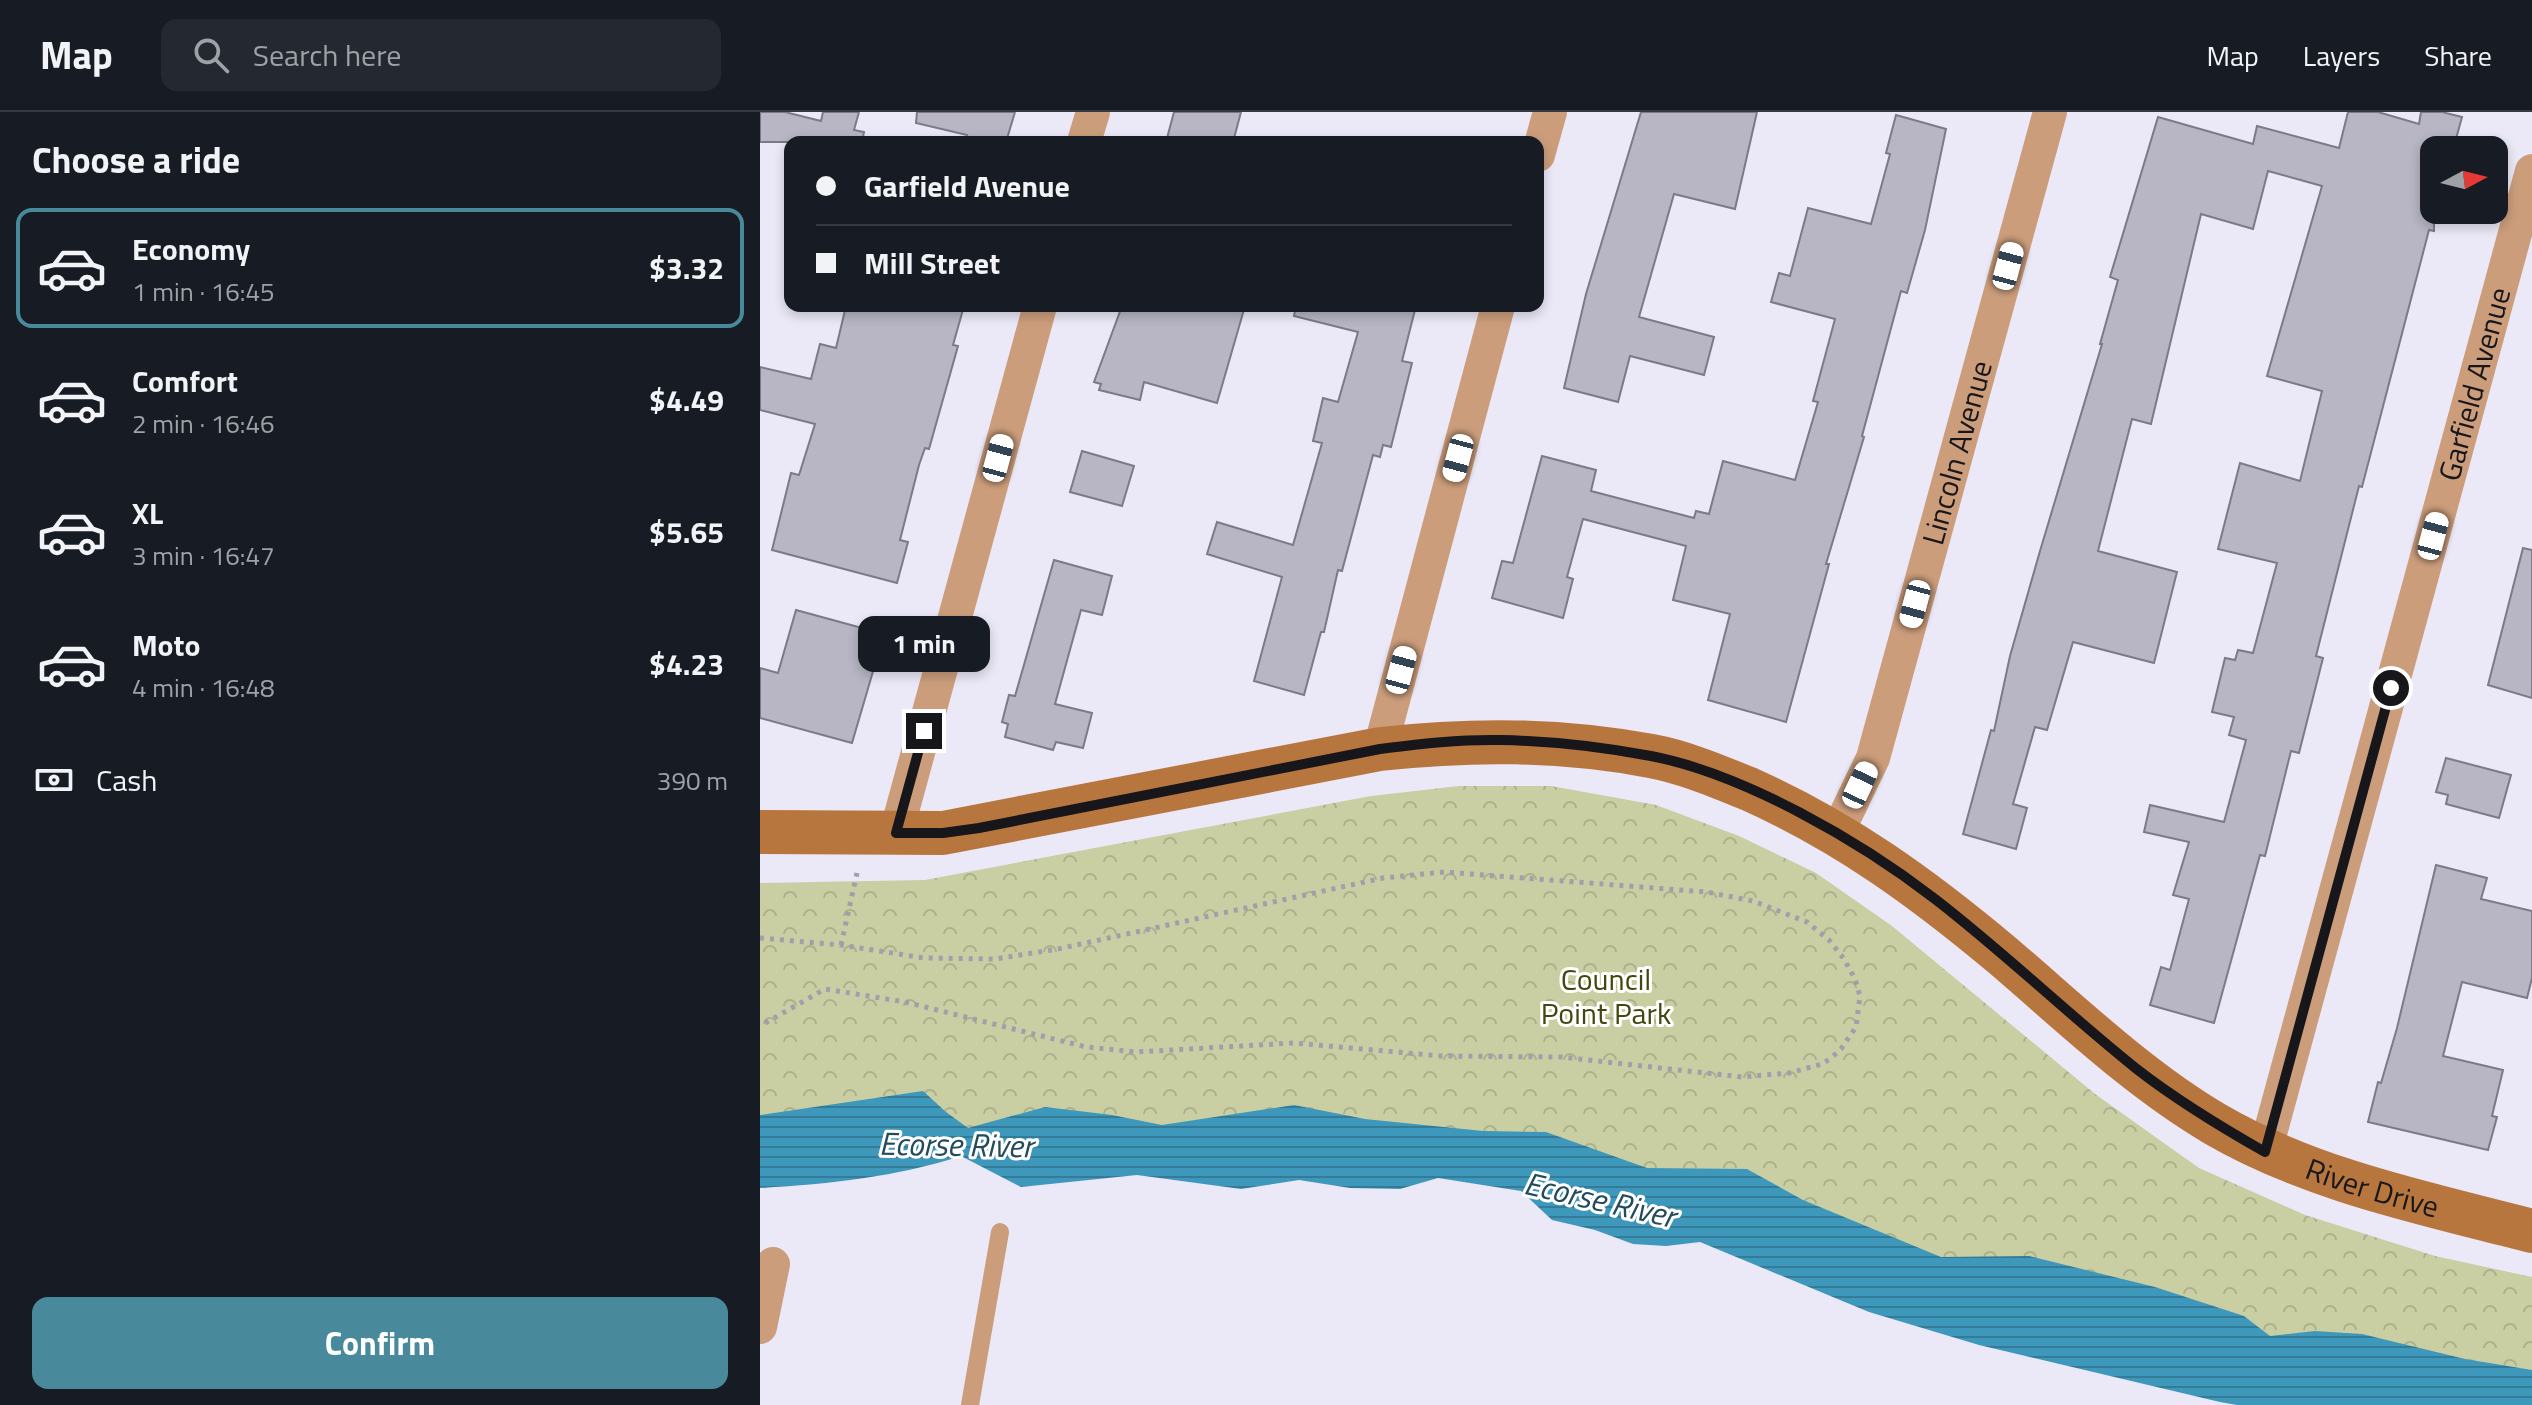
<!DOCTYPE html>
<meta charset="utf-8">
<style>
body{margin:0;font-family:"Titillium Web",sans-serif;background:#242831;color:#f1f3f6;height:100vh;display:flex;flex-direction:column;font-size:30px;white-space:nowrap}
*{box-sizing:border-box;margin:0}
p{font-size:26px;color:#9ea1a6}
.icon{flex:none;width:44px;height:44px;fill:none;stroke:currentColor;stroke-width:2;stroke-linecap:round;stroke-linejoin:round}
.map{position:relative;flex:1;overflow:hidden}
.sheet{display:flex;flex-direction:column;background:#171b24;width:760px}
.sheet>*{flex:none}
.banner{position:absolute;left:24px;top:24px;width:760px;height:176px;border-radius:16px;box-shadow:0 4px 12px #0003;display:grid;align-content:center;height:176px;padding:0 32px;background:#171b24}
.needle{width:52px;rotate:83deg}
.controls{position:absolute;left:1660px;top:24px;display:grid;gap:16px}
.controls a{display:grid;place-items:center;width:88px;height:88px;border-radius:16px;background:#171b24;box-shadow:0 4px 12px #0003;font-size:40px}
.end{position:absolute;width:36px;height:36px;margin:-18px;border:10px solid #17161b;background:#fff;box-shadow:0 0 0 4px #fff}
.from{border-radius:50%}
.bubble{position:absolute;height:56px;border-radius:16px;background:#171b24;box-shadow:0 4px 12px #0003;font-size:26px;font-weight:700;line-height:56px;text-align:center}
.car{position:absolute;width:24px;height:48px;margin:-24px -12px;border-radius:10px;box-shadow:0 0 6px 2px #0007;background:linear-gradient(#fff 24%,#345 0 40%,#fff 0 76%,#345 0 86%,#fff 0)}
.banner b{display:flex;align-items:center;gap:28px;height:76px;font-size:30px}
.banner b+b{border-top:2px solid #363941}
.banner i{width:20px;height:20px;background:#f1f3f6}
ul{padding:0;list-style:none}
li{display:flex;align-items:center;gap:24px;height:120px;margin:0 16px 12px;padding:0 16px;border:4px solid transparent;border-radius:16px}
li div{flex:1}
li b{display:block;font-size:30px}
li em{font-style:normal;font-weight:700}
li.selected{border-color:#488a9b}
li>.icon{width:72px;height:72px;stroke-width:1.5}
h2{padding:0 32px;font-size:36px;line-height:96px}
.pay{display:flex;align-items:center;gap:20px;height:88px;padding:0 32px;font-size:30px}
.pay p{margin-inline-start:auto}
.button{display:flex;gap:16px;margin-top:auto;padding:16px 32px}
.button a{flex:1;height:92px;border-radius:16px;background:#488a9b;color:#fff;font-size:32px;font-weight:700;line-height:92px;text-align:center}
header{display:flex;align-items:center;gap:48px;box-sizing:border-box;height:112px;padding:0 40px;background:#171b24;border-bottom:2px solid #363941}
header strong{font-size:38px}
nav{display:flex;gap:44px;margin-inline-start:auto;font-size:28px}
.search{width:560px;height:72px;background:#242831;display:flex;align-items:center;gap:20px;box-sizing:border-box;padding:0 28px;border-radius:16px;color:#9ea1a6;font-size:30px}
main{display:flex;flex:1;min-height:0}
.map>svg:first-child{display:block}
</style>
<header>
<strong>Map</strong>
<div class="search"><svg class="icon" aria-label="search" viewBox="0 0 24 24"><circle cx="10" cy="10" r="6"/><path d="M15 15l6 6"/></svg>Search here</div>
<nav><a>Map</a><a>Layers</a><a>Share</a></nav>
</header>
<main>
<section class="sheet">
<h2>Choose a ride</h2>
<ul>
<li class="selected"><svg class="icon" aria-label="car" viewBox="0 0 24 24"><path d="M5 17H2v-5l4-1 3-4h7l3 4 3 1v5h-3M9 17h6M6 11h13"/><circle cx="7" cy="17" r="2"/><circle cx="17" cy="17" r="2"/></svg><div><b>Economy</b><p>1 min · 16:45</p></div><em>$3.32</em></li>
<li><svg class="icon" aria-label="car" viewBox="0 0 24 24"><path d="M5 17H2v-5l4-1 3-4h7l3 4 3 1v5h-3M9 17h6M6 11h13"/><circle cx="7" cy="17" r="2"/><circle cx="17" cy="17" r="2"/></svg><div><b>Comfort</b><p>2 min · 16:46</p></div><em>$4.49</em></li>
<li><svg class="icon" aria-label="car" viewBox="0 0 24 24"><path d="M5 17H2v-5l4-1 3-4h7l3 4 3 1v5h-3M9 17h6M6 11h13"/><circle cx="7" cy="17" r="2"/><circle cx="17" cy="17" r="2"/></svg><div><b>XL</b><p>3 min · 16:47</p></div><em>$5.65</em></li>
<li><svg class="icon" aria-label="car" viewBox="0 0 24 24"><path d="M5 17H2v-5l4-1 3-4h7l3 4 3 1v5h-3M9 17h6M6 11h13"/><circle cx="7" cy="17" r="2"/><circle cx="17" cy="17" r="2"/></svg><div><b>Moto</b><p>4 min · 16:48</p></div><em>$4.23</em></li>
</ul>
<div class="pay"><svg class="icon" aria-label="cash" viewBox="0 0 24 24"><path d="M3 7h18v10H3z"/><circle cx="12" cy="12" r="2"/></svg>Cash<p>390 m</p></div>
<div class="button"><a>Confirm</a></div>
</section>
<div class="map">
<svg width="1772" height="1293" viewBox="0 0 1772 1293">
<defs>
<pattern id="forest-crowns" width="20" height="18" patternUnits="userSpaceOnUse" patternTransform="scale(2)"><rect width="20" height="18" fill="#c9cfa3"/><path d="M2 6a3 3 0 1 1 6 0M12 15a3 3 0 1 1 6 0" fill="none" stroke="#acb18c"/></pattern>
<pattern id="water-rules" width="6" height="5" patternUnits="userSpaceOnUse" patternTransform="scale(2)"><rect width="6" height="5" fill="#3e98bb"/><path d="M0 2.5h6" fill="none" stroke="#337b97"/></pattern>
</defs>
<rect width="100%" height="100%" fill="#ebe8f7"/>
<path fill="url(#forest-crowns)" d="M 699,674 L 791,674 L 896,693 L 979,724 L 1056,761 L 1132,814 L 1335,982 L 1439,1056 L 1545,1103 L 1675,1144 L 1772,1165 L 1772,1293 L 723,1060 L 0,1032 L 0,771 L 165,768 L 611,684 Z"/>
<path fill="url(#water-rules)" d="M 163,979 L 186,1000 L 208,1016 L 285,995 L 352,1003 L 402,1013 L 534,993 L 605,1007 L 723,1019 L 786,1020 L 887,1056 L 987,1057 L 1043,1088 L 1181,1145 L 1269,1144 L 1395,1175 L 1484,1204 L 1510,1224 L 1555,1219 L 1602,1222 L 1705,1247 L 1772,1258 L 1772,1293 L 1477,1293 L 1460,1290 L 1219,1233 L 1109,1200 L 940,1130 L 906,1134 L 873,1132 L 835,1118 L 792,1108 L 761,1079 L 678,1066 L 640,1077 L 590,1076 L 539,1068 L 481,1077 L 377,1063 L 261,1075 L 201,1044 C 136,1065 69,1072 0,1076 L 0,1003 Z"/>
<g fill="#b8b5c4" stroke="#7c7a88" stroke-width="2">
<path d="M 0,0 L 25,0 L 61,9 L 63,0 L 99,0 L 94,18 L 104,20 L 102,30 L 0,30 Z"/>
<path d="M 157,0 L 255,0 L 246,30 L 205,30 L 207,23 L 156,11 Z"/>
<path d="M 414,0 L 481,0 L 473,30 L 406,30 Z"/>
<path d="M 881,0 L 997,0 L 975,97 L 914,82 L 879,205 L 954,225 L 944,263 L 870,244 L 858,290 L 804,276 L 826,182 Z"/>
<path d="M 1588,0 L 1618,0 L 1659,12 L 1661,0 L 1682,0 L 1702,5 L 1693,38 L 1674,38 L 1674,119 L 1669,118 L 1602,375 L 1599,374 L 1556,544 L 1563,546 L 1539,641 L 1531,639 L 1505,744 L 1500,743 L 1454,911 L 1390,893 L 1401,855 L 1410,858 L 1429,787 L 1413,783 L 1429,730 L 1384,720 L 1390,693 L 1464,710 L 1486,628 L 1469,623 L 1474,605 L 1452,600 L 1465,546 L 1475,548 L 1478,538 L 1493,541 L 1517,451 L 1458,437 L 1480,351 L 1540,369 L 1562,279 L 1507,264 L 1562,74 L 1508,59 L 1493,117 L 1441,102 L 1391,312 L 1372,307 L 1338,439 L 1417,460 L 1394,551 L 1313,530 L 1287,618 L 1275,615 L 1253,692 L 1267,696 L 1256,737 L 1203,722 L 1231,618 L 1234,619 L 1250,544 L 1280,439 L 1342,232 L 1340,232 L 1358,168 L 1350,165 L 1398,5 L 1493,32 L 1497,14 L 1579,36 Z"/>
<path d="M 1136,3 L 1186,17 L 1165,118 L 1147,181 L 1141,179 L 1102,324 L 1104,325 L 1066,452 L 1069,452 L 1026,610 L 948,588 L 970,502 L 913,488 L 926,434 L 823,407 L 807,465 L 813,467 L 803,506 L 732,486 L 742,449 L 753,451 L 782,344 L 836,358 L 831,379 L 934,406 L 936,399 L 949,402 L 963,349 L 1035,368 L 1058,290 L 1053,289 L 1075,207 L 1011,190 L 1019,161 L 1030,164 L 1048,96 L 1111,112 L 1130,42 L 1126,41 Z"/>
<path d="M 86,194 L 204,194 L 193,233 L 198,234 L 169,337 L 165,336 L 159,353 L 140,428 L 148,430 L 137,471 L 12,438 L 31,361 L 39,363 L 55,312 L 0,298 L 0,255 L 51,267 L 60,232 L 76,236 Z"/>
<path d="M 362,194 L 485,194 L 457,291 L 384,270 L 380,288 L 339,278 L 341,272 L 334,270 Z"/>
<path d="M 536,194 L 656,194 L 642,249 L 652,251 L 631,335 L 623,333 L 620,345 L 613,343 L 582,459 L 578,458 L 564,520 L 561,520 L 544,583 L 494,569 L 522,465 L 447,442 L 457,410 L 533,433 L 562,331 L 553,329 L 563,286 L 578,290 L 598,220 L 534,204 Z"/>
<path d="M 322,339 L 374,354 L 362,394 L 310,380 Z"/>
<path d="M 1763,436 L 1772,438 L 1772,586 L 1728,573 Z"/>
<path d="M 294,448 L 352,464 L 342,503 L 321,498 L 295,592 L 332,601 L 323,636 L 296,630 L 293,638 L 245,625 L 248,612 L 242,610 L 249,583 L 255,584 Z"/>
<path d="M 36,498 L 124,522 L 92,631 L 0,606 L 0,556 L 18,561 Z"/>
<path d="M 1686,646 L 1751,663 L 1739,706 L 1686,692 L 1688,683 L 1676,680 Z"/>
<path d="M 1676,753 L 1727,766 L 1721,787 L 1772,799 L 1772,866 L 1767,886 L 1702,870 L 1683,944 L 1743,958 L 1732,1004 L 1737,1005 L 1728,1038 L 1608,1010 L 1618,970 L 1621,971 L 1637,916 Z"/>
</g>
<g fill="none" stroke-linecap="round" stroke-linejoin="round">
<g stroke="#a19fab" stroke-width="5" stroke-dasharray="4 6" stroke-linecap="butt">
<path d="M 0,826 L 81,833 L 164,846 L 235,847 L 298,837 L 623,766 L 684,760 L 947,780 L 993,789 L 1047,810 L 1069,828 L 1084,847 L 1095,867 L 1100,884 L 1096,915 L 1081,937 L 1071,946 L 1062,952 L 1029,961 L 982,965 L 801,945 L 681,944 L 534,931 L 376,940 L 326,935 L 145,890 L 65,877 L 0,914"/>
<path d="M 81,833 L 97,761"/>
</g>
<path stroke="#cb9d7b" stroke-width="18" d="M 210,1293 L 240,1120"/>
<g stroke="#cb9d7b" stroke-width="34">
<path d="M 324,30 L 333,0"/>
<path d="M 778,43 L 790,0"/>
<path d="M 620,637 L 738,194"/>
<path d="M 136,721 L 280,194"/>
<path id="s1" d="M 1077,721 L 1113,646 L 1290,0"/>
<path id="s2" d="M 1505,1040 L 1772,59"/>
<path d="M 0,1215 L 13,1152"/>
</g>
<path stroke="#b8763f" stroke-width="44" id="s3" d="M 0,720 L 183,721 L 620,637 C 713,627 799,627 891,644 C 924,650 957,664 989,677 C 1085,720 1162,776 1242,843 C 1310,901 1377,966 1455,1012 C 1551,1068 1664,1091 1772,1119"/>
</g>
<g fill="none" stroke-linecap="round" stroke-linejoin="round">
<path stroke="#17161b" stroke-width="10" d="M 164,619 L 136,721 L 183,721 L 219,716 L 620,637 C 660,632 701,627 741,628 C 790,629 843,635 891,644 C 984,662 1100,729 1175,787 C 1245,841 1309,903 1378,958 C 1418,989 1461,1015 1505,1040 L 1631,576"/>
</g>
<g text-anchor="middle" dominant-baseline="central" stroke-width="6" stroke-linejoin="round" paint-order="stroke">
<g font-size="30" fill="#17161b" stroke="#fff">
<text stroke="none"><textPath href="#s2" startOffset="796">Garfield Avenue</textPath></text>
<text stroke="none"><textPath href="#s1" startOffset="400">Lincoln Avenue</textPath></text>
<text stroke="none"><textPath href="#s3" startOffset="1750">River Drive</textPath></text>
</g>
<g font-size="30" fill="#43470d" stroke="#fff">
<text x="846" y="867">Council<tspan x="846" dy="34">Point Park</tspan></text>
</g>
<g font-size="32" font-style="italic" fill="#244b5b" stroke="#fff">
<text transform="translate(196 1032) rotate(1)">Ecorse River</text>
<text transform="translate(840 1087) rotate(13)">Ecorse River</text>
</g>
</g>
</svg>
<div class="controls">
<a><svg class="needle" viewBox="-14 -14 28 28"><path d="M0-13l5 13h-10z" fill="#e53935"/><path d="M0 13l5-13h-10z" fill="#9ea1a6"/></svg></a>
</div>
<i class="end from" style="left:1631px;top:576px"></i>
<i class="end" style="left:164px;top:619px"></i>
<div class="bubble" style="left:98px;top:504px;width:132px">1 min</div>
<i class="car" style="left:1248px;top:154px;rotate:15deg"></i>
<i class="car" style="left:238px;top:346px;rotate:15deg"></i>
<i class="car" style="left:698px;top:346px;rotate:195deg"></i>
<i class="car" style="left:1673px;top:424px;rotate:15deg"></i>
<i class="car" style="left:1155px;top:492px;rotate:195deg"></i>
<i class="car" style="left:641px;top:558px;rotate:15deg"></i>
<i class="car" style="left:1100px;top:673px;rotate:25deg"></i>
<div class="banner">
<b><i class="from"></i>Garfield Avenue</b>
<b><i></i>Mill Street</b>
</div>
</div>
</main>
